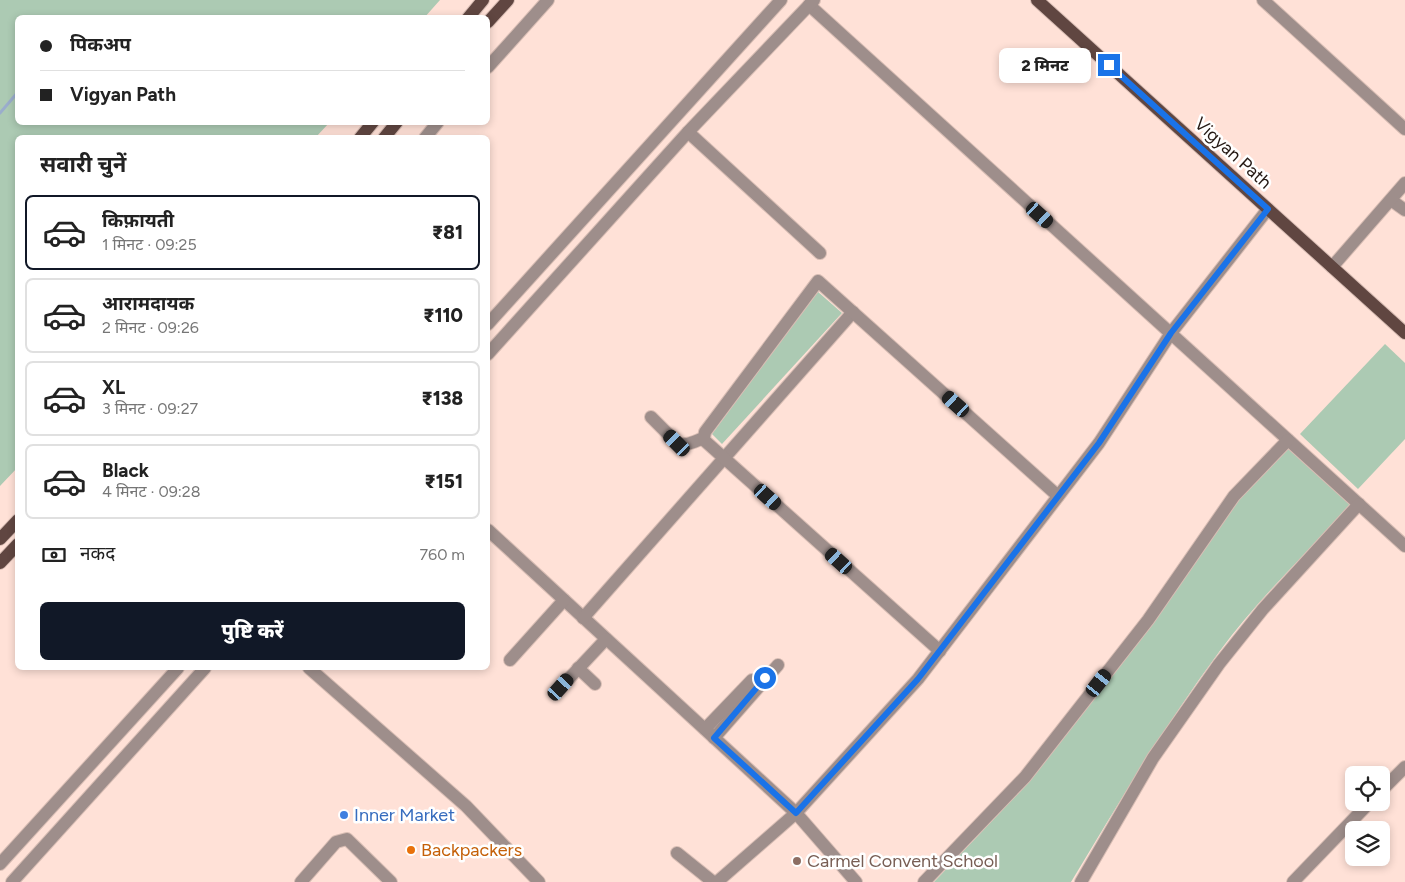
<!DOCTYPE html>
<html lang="hi">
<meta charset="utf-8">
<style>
body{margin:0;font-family:Figtree,"Noto Sans Devanagari",sans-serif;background:#f2f2f2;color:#222;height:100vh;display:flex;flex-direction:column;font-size:19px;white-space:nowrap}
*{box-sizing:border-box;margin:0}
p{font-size:16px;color:#767676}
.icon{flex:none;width:28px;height:28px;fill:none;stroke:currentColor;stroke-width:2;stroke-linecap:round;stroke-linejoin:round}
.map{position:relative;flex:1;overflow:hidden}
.side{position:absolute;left:15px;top:135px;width:475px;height:535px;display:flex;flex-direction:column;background:#fff;border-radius:8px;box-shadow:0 2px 8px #0003}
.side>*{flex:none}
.banner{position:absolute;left:15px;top:15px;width:475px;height:110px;border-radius:8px;box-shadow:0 2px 8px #0003;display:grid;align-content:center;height:110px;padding:0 25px;background:#fff}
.tools{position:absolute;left:1345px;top:766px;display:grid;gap:10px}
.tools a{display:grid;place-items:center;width:45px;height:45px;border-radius:8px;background:#fff;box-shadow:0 2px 8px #0003;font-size:25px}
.end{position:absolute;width:22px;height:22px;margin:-11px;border:6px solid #1a73e8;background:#fff;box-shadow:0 0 0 2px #fff}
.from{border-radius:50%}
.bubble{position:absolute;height:35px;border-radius:8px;background:#fff;box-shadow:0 2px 8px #0003;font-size:16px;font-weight:800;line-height:35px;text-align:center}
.car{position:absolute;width:15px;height:30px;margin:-15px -8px;border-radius:6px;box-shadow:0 0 4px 1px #0007;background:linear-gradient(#222 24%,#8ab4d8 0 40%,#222 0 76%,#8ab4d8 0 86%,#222 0)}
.banner b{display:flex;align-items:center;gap:18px;height:48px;font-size:19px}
.banner b+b{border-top:1px solid #e0e0e0}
.banner i{width:12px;height:12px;background:#222}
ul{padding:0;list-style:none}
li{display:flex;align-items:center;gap:15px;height:75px;margin:0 10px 8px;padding:0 15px;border:2px solid #e0e0e0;border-radius:8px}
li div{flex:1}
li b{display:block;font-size:19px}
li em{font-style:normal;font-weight:800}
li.selected{border-color:#111827}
li>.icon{width:45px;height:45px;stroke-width:1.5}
h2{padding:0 25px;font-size:22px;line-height:60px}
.pay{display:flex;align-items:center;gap:12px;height:55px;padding:0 25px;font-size:19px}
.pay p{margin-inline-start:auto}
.cta{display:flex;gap:10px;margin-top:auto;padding:10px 25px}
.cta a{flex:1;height:58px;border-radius:8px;background:#111827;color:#fff;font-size:20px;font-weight:800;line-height:58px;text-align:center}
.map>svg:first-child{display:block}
</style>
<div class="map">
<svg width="1405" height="882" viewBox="0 0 1405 882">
<rect width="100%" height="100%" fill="#ffe1d7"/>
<g fill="#accab3">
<path d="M 0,0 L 440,0 L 424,18 L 18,18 L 18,122 L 329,123 L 316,137 L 18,138 L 18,467 L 0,486 Z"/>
<path d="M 817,291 L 842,313 L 722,444 L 712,434 Z"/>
<path d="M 1385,344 L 1405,363 L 1405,439 L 1358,489 L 1300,434 Z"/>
<path d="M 1288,448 L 1352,505 C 1306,553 1258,599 1219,652 C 1165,725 1118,804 1071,882 L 934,882 L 1028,783 L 1238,500 Z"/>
</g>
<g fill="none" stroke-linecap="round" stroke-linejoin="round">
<path stroke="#9aadcc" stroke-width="3" d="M 0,113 L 18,92"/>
<defs>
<g id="minor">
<path d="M 1263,0 L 1405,129"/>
<path d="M 809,5 L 1405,546"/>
<path d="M 488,67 L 548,0"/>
<path d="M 688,132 L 820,253"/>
<path d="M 425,138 L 438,122"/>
<path d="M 1391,200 L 1405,210"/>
<path d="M 1332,267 L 1405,183"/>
<path d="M 488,324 L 781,0"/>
<path d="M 488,354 L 688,132 L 814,0"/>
<path d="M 651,417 L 677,443 C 686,447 695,441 704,438"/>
<path d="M 488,530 L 796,813 L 856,882"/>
<path d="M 583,618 L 853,312"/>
<path d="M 940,651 L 705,441 L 704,438 L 705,432 L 818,281 L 1058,496"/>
<path d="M 510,660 L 564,600"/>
<path d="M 309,668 L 466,806 L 539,882"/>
<path d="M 578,668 L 595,684"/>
<path d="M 561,687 L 606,639"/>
<path d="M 705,729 L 752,680"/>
<path d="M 714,738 L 778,665"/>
<path d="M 1381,791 L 1405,767"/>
<path d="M 677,853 L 713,882"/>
<path d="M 0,864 L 178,668"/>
<path d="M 12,882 L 205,668"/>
<path d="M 301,882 L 336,842 L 347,839 L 391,882"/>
<path d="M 717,882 L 796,813 L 918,679 L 1099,443 L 1171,333 L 1268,209"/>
<path d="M 924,882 L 1025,777 L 1148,620 L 1234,496 L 1288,440"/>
<path d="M 1081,882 L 1153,758 L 1219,664 L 1263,609 L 1359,504"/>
<path d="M 1293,882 L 1370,802"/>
</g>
<g id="major">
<path d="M 1037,0 L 1405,333"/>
<path d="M 468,18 L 483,0"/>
<path d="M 488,22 L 508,0"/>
<path d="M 360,138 L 373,122"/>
<path d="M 384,138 L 397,122"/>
<path d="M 0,539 L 18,520"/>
<path d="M 0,563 L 18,544"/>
</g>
</defs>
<use href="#minor" stroke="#d8bdb4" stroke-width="14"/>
<use href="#major" stroke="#d8bdb4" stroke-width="14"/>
<use href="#minor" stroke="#9e8e8b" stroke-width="12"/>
<use href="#major" stroke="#604641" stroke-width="12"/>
</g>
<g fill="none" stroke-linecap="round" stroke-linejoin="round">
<path stroke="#1a73e8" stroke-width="6" d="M 765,678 L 714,738 L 796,813 L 918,679 L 1099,443 L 1171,333 L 1268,209 L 1109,65"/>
</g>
<circle fill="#3f7fe0" stroke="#fff" stroke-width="2" cx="344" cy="815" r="5"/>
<circle fill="#e8710a" stroke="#fff" stroke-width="2" cx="411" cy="850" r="5"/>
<circle fill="#8d6e63" stroke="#fff" stroke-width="2" cx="797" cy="861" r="5"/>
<g text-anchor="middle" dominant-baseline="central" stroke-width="5" stroke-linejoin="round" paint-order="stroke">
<g font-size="18" fill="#251914" stroke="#fff">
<text transform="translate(1233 153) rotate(42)">Vigyan Path</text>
</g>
<g font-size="18" fill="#366cbe" stroke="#fff" text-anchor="start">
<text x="354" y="815">Inner Market</text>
</g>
<g font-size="18" fill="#c56008" stroke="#fff" text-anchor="start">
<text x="421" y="850">Backpackers</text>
</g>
<g font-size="18" fill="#785e54" stroke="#fff" text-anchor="start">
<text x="807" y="861">Carmel Convent School</text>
</g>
</g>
</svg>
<div class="tools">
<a><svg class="icon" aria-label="locate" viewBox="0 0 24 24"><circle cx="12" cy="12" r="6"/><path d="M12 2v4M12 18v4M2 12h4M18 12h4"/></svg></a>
<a><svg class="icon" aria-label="layers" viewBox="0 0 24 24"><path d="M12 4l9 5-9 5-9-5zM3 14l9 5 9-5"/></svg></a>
</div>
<i class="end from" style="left:765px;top:678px"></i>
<i class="end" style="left:1109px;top:65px"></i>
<div class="bubble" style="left:999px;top:48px;width:92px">2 मिनट</div>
<i class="car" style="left:1040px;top:215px;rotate:132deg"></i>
<i class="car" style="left:956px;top:404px;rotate:312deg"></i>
<i class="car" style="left:677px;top:443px;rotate:315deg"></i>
<i class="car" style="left:768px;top:497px;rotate:132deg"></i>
<i class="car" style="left:839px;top:561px;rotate:312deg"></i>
<i class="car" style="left:1099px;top:683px;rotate:38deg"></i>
<i class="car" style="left:561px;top:687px;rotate:42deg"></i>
<div class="banner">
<b><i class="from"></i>पिकअप</b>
<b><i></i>Vigyan Path</b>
</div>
<section class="side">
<h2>सवारी चुनें</h2>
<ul>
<li class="selected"><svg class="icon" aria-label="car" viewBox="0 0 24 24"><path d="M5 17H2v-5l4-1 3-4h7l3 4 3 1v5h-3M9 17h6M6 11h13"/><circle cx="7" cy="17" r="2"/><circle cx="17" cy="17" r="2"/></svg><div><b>किफ़ायती</b><p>1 मिनट · 09:25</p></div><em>₹81</em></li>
<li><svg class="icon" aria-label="car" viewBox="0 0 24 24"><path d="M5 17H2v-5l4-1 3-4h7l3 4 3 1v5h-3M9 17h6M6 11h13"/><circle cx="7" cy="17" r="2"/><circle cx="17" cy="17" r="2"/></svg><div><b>आरामदायक</b><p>2 मिनट · 09:26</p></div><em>₹110</em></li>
<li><svg class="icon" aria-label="car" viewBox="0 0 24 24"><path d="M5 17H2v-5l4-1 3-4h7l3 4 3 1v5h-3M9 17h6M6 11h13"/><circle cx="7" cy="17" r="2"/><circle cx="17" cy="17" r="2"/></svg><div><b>XL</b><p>3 मिनट · 09:27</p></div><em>₹138</em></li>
<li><svg class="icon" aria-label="car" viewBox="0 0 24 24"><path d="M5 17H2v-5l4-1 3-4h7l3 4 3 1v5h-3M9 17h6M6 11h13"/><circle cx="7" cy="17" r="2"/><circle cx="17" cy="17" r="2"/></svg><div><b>Black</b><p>4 मिनट · 09:28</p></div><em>₹151</em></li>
</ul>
<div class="pay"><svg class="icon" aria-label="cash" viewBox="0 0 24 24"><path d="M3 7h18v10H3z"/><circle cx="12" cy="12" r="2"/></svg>नकद<p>760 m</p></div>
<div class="cta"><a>पुष्टि करें</a></div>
</section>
</div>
